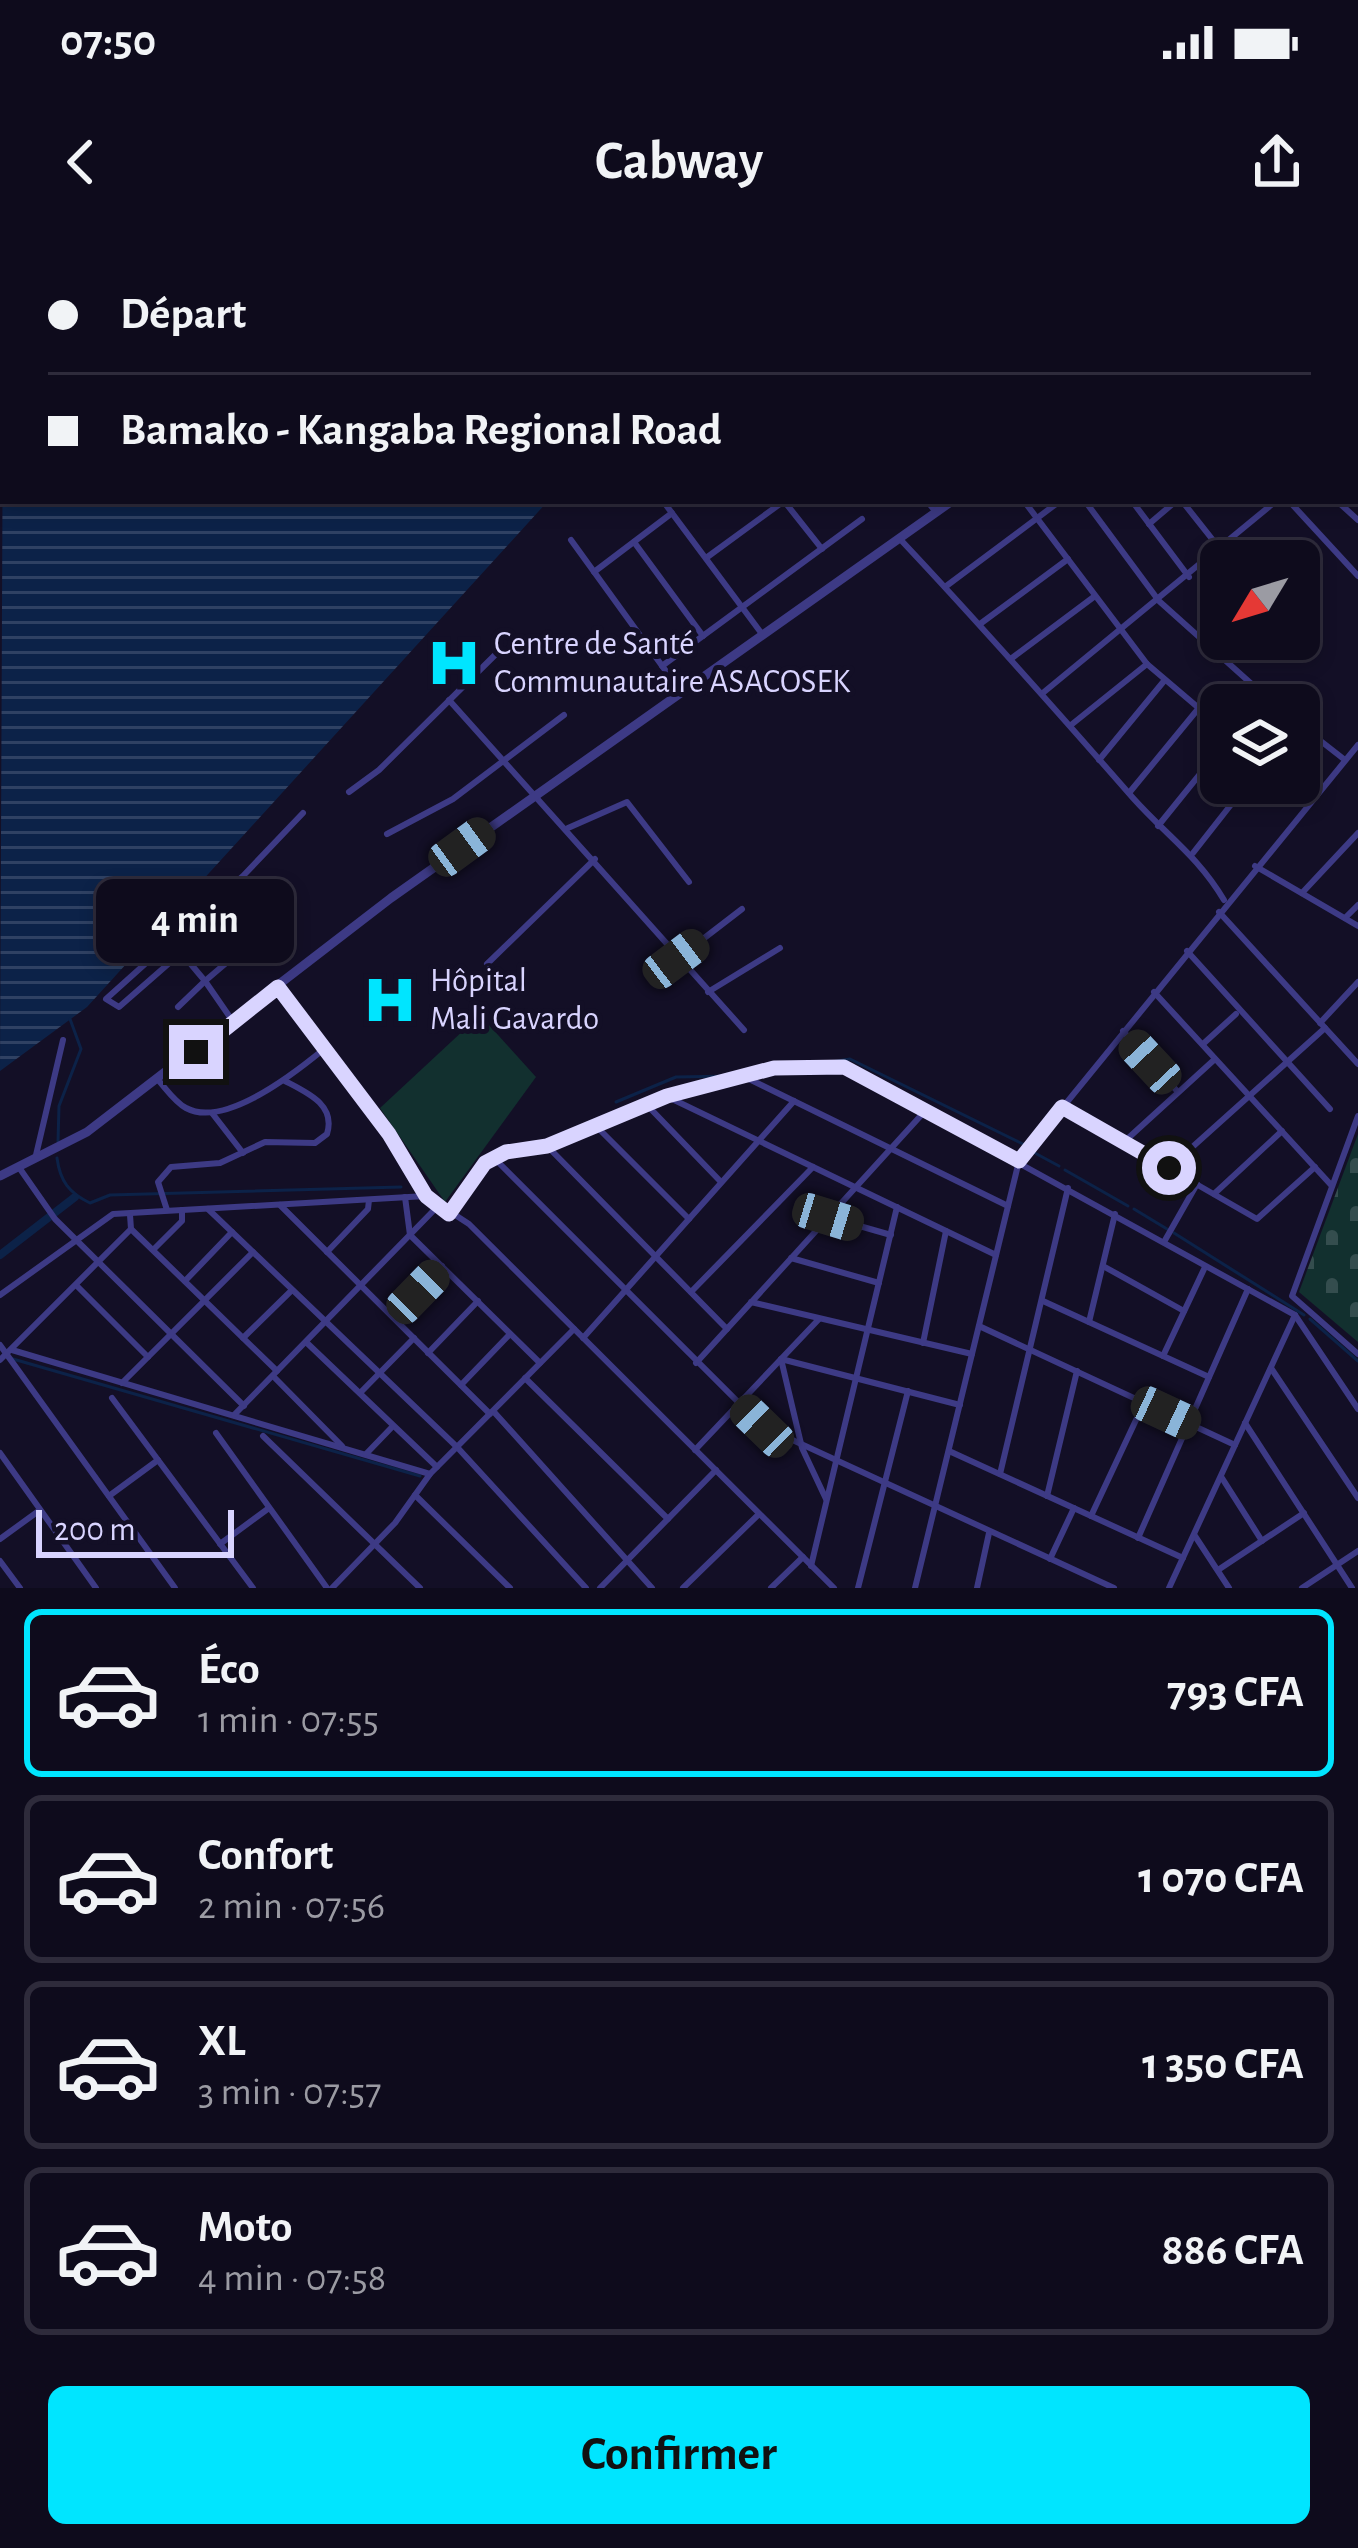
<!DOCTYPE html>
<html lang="fr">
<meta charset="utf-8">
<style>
body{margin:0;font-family:"Alegreya Sans",sans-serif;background:#1c1929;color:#f1f3f6;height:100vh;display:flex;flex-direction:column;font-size:45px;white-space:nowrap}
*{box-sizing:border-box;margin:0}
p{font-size:39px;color:#9b9ba3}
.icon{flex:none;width:66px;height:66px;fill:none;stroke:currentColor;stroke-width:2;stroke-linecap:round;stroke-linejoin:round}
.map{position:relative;height:1348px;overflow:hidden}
.side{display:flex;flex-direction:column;background:#0e0b1c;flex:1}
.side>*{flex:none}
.top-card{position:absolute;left:0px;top:0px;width:1359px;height:264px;box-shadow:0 6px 18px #0003,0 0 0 3px #2e2b3b;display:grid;align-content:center;height:264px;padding:0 48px;background:#0e0b1c}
.needle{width:78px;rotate:232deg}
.fabs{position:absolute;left:1200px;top:300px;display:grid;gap:24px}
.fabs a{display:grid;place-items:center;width:120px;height:120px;border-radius:18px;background:#0e0b1c;box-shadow:0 6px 18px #0003,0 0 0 3px #2e2b3b;font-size:60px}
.scale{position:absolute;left:36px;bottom:30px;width:198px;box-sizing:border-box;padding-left:12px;border:6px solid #d9d4ff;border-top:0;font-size:33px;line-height:42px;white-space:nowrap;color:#d9d4ff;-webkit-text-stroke:9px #130f26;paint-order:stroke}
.end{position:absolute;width:54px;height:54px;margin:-27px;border:15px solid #d9d4ff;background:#111;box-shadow:0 0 0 6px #111}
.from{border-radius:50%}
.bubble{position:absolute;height:84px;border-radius:18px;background:#0e0b1c;box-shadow:0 6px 18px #0003,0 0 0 3px #2e2b3b;font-size:39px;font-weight:700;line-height:84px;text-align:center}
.car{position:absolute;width:36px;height:72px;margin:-36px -18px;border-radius:15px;box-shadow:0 0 9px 3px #0007;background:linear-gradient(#222 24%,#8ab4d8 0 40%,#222 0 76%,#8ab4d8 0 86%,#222 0)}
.top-card b{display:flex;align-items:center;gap:42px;height:114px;font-size:45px}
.top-card b+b{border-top:3px solid #2e2b3b}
.top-card i{width:30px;height:30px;background:#f1f3f6}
ul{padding:21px 0 0;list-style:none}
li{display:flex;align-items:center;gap:36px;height:168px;margin:0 24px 18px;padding:0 24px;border:6px solid #2e2b3b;border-radius:18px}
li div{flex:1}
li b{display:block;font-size:45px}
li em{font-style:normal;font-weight:700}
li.current{border-color:#00e5ff}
li>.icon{width:108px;height:108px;stroke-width:1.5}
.action{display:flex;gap:24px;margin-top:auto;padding:24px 48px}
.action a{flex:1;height:138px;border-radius:18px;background:#00e5ff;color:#111;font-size:48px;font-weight:700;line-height:138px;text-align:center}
.status{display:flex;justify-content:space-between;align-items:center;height:84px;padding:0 60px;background:#0e0b1c;direction:ltr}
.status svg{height:33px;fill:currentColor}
header{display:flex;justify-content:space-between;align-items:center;height:156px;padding:0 48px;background:#0e0b1c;font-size:54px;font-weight:700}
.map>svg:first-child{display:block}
</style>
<div class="status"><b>07:50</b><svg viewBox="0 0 49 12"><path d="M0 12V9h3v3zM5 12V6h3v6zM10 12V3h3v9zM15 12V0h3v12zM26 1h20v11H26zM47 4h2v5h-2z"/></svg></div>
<header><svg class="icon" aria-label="back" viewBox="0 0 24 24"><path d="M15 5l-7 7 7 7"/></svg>Cabway<svg class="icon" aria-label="share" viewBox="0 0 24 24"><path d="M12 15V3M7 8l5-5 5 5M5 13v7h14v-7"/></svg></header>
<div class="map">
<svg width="1358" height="1348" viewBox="0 0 1358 1348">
<defs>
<pattern id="cemetery-stones" width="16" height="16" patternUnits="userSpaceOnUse" patternTransform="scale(3)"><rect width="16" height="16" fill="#12302f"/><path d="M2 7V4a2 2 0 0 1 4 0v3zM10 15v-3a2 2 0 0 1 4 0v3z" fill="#344d4e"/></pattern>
<pattern id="water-rules" width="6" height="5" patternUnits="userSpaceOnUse" patternTransform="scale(3)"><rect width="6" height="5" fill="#0c2248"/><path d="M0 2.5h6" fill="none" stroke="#2f4163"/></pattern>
</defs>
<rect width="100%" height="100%" fill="#130f26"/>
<path fill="#12302f" d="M 480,775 L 536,837 L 445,962 L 380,868 Z"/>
<path fill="url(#cemetery-stones)" d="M 1358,894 L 1358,1102 L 1299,1052 Z"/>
<g fill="url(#water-rules)">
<path d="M 0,0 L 769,0 L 3,3 L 0,74 Z"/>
<path d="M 3,139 L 3,261 L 548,261 L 87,767 L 0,831 Z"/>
</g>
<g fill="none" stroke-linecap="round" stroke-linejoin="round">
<g stroke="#0c2248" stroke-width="3">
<path d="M 813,825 L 850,819 L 1025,905"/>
<path d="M 616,862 L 676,837 L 732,836"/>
<path d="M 58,901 L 59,866 L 81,809 L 70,779"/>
<path d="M 1033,912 L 1059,926"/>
<path d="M 57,918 C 60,941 69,953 90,963 L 110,955 L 401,947"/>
<path d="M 1065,930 L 1128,966"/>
<path d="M 1134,969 L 1167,989"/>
<path d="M 1174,993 L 1304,1075"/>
<path d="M 1310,1079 L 1358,1121"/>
<path d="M 13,1119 L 420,1236"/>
</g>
<path stroke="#0c2248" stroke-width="8" d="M 0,1015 L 75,957"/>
<g stroke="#3d3a85" stroke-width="6">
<path d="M 882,0 L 884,3"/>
<path d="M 965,0 L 969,3"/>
<path d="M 1072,0 L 1074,3"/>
<path d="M 1278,0 L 1280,3"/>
<path d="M 856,3 L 859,0"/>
<path d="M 1002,3 L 1005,0"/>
<path d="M 1140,3 L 1144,0"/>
<path d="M 1212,3 L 1217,0"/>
<path d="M 1356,27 L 1358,26"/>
<path d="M 1356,133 L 1358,136"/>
<path d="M 1356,184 L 1358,183"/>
<path d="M 663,261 L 762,394"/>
<path d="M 784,261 L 822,309"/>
<path d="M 927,261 L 936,272"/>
<path d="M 1024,261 L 1147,424 L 1221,487"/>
<path d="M 1085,261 L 1159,361 L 1275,465"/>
<path d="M 1132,261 L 1189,337"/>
<path d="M 1182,261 L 1220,309"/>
<path d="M 1245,261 L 1260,261"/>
<path d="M 1289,261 L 1358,336"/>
<path d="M 1337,261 L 1358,280"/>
<path d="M 1149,284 L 1176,261"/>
<path d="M 899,298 C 979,383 1056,470 1133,558 C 1166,595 1198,616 1224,660"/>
<path d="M 571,300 L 681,452"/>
<path d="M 634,302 L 703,396"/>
<path d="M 706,318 L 784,261"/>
<path d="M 594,332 L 672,273"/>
<path d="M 945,347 L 1060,261"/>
<path d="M 980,384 L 1068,319"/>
<path d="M 1012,418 L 1095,356"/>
<path d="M 662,426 L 862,279"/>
<path d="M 1044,452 L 1276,261"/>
<path d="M 449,460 L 744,790"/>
<path d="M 1299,484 L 1345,520"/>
<path d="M 1071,485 L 1147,424"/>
<path d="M 1099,520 L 1164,441"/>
<path d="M 1290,543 L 1311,560"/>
<path d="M 349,552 L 379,530 L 496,414"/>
<path d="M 1129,553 L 1198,469"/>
<path d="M 1158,586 L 1221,508"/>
<path d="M 568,588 L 627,562 L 689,642"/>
<path d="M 387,594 L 453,559 L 564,475"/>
<path d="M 1193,613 L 1248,543"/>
<path d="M 1255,626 L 1358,686"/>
<path d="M 254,649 L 119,767 L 106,759 L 243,636 L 303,573"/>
<path d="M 1302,653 L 1358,593"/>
<path d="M 1219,672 L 1358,824"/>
<path d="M 1345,678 L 1358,665"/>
<path d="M 1187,711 L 1330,869"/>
<path d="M 677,719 L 742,669"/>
<path d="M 487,724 L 595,619"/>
<path d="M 278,747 L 389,894 L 426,956 L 469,984 L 834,1348"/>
<path d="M 708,752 L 780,708"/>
<path d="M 1154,752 L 1332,946"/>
<path d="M 178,767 L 205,741 L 179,710"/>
<path d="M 234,783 L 205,741 L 259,695"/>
<path d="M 1320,783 L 1358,742"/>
<path d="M 1123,791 L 1178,852"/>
<path d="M 1203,804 L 1236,774"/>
<path d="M 747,838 L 1008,966"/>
<path d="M 159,841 C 167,850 175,862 186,868 C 225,889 296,832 324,809"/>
<path d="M 670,858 L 996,1015"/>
<path d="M 646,864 L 721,942"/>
<path d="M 1062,867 L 1257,979 L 1315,927"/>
<path d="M 212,873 L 243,913"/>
<path d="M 1358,876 L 1292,1056 L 1358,1114"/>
<path d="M 598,888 L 689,979"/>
<path d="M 1125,901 L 1215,819"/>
<path d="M 548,907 L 727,1089"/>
<path d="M 36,915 L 63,800"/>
<path d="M 494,918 L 762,1186 L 1114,1348"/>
<path d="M 18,926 L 55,979 L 244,1166"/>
<path d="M 1169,928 L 1325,788"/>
<path d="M 1214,954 L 1282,891"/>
<path d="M 405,957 L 410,995 L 540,1123"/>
<path d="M 280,965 L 490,1174"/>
<path d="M 208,969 L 457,1207 L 586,1348"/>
<path d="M 167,970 L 158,942 L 171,927 L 220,923 L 265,902 L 315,903 L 327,894 C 336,865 308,853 285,841"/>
<path d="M 449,974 L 485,923 L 506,912 L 547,906 L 667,856 L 774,828 L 844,827 L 1295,1075 L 1358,1169"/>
<path d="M 130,975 L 131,989 L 277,1131"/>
<path d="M 828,977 L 891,995"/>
<path d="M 1164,1002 L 1197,944"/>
<path d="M 153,1010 L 182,981 L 182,970"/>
<path d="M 327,1012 L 368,969 L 369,960"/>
<path d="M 791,1018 L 879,1043"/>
<path d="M 1103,1026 L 1184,1071"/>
<path d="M 185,1041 L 232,992"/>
<path d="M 76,1045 L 148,1117"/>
<path d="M 691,1052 L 813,927"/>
<path d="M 0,1055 L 113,974 L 426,956"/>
<path d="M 1043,1061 L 1209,1137"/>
<path d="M 751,1062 L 972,1114"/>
<path d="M 393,1077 L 442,1026"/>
<path d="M 1089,1082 L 1115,974"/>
<path d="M 979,1086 L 1235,1205"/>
<path d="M 243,1098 L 292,1050"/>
<path d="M 583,1098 L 794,861"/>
<path d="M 306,1102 L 437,1227"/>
<path d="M 923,1103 L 946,991"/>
<path d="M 0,1105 L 175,1348"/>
<path d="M 12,1110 L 430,1234"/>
<path d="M 428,1113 L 478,1061"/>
<path d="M 1163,1116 L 1205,1027"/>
<path d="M 0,1120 L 131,989"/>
<path d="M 696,1123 L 925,871"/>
<path d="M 1271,1128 L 1358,1258"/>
<path d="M 273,1136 L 342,1206"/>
<path d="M 525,1138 L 668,1279"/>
<path d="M 122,1143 L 253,1012"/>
<path d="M 461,1145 L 510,1094"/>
<path d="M 360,1153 L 414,1098"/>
<path d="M 112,1158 L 253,1348"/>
<path d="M 494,1172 L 652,1348"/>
<path d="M 234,1175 L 437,967"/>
<path d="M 1245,1183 L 1352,1348"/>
<path d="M 216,1193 L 327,1348"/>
<path d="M 263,1196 L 420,1348"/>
<path d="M 695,1210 L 819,1079"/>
<path d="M 949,1211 L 1183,1318"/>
<path d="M 0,1213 L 96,1348"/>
<path d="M 366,1214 L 393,1186"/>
<path d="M 1000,1234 L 1068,948"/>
<path d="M 1222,1238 L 1262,1301"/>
<path d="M 415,1255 L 510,1348"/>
<path d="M 109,1256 L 158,1220"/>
<path d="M 1047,1256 L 1077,1131"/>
<path d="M 826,1259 L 802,1208 L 781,1119 L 960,1165"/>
<path d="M 1091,1276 L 1144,1163"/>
<path d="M 1195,1296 L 1229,1348"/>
<path d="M 1138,1298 L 1248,1049"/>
<path d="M 0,1299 L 40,1270"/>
<path d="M 220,1304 L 269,1268"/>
<path d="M 1050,1319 L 1074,1268"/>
<path d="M 0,1321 L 20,1348"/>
<path d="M 811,1326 L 897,967"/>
<path d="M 1218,1330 L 1304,1273"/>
<path d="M 332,1348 L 395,1283 L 430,1234 L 574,1089"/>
<path d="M 600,1348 L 716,1230"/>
<path d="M 683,1348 L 759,1274"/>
<path d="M 771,1348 L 803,1317"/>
<path d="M 858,1348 L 908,1151"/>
<path d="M 915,1348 L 1019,921 L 1358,505"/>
<path d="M 977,1348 L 989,1293"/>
<path d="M 1169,1348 L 1295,1075"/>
<path d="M 1302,1348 L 1358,1311"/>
</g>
<g stroke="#3d3a85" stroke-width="9">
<path d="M 1316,3 L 1320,0"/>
<path d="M 0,936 L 87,892 L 391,658 L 952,261"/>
</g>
</g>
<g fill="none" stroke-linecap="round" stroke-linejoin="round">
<path stroke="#d9d4ff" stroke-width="15" d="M 196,812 L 278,747 L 389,894 L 426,956 L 449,974 L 485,923 L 506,912 L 547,906 L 667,856 L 774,828 L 844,827 L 1019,921 L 1062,867 L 1169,928"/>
</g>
<defs>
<symbol id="hospital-bare" viewBox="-9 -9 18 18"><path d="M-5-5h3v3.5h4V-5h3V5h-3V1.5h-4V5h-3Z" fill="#00e5ff" stroke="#130f26" stroke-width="2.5" paint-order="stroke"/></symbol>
</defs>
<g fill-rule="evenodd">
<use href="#hospital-bare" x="416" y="385" width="76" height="76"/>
<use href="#hospital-bare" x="352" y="722" width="76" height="76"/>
</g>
<g text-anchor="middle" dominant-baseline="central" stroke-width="10" stroke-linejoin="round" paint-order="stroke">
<g font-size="33" fill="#d9d4ff" stroke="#130f26" text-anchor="start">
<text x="494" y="404">Centre de Santé<tspan x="494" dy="38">Communautaire ASACOSEK</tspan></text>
<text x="430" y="741">Hôpital<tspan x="430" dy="38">Mali Gavardo</tspan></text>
</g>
</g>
</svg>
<div class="fabs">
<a><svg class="needle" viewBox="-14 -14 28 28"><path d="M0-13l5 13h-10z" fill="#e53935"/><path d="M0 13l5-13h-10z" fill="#9b9ba3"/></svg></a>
<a><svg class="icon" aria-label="layers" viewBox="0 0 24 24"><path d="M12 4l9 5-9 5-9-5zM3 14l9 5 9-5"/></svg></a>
</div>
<div class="scale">200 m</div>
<i class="end from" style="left:1169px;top:928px"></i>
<i class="end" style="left:196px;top:812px"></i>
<div class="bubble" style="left:96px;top:639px;width:198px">4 min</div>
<i class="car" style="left:462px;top:607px;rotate:54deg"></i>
<i class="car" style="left:676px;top:719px;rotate:53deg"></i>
<i class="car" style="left:1150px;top:822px;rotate:317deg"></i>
<i class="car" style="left:828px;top:977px;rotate:107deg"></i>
<i class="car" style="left:418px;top:1052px;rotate:44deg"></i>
<i class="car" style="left:1166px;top:1173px;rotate:115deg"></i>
<i class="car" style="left:762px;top:1186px;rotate:314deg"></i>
<div class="top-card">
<b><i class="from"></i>Départ</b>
<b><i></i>Bamako - Kangaba Regional Road</b>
</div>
</div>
<section class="side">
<ul>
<li class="current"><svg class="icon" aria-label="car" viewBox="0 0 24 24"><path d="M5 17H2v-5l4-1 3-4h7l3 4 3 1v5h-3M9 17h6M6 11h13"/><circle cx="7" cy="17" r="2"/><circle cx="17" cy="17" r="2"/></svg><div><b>Éco</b><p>1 min · 07:55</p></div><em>793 CFA</em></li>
<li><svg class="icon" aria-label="car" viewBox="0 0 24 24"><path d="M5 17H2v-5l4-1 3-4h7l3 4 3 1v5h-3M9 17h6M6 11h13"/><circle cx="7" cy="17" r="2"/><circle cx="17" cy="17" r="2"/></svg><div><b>Confort</b><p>2 min · 07:56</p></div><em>1 070 CFA</em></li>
<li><svg class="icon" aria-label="car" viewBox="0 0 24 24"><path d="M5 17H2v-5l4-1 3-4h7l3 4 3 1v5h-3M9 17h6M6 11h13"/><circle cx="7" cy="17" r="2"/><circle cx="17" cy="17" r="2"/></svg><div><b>XL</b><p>3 min · 07:57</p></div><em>1 350 CFA</em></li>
<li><svg class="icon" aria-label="car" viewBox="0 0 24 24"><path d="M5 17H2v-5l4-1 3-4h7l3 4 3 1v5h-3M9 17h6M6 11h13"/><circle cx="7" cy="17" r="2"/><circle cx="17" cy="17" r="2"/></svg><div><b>Moto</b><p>4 min · 07:58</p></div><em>886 CFA</em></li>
</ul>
<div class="action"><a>Confirmer</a></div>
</section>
